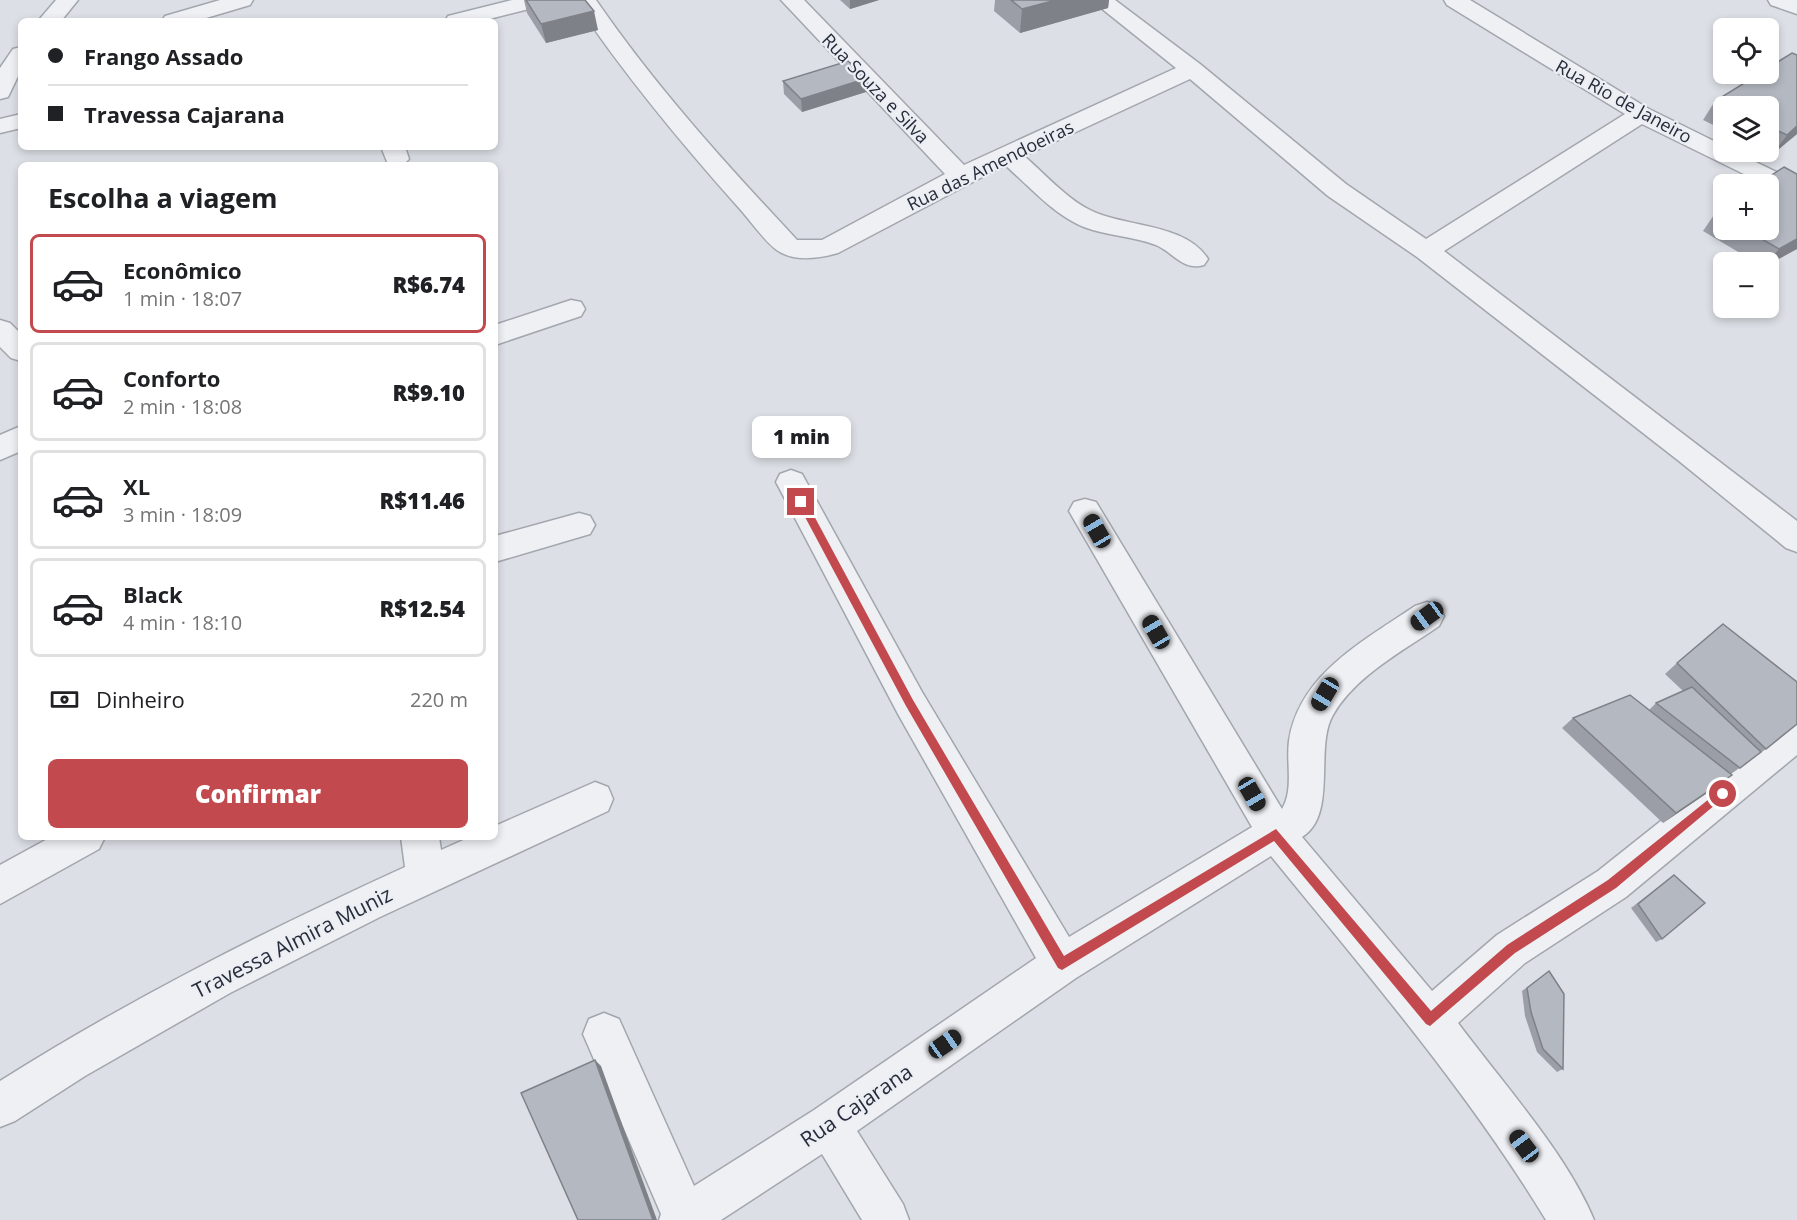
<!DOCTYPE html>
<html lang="pt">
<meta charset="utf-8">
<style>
body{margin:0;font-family:"Open Sans",sans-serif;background:#f6f6f6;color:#202124;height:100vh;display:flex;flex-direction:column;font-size:22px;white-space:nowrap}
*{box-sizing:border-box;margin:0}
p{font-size:20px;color:#757577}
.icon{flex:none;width:33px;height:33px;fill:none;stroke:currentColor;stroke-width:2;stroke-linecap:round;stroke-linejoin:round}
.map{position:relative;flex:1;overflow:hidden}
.sheet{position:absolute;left:18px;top:162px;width:480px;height:678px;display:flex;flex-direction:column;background:#fff;border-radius:9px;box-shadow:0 3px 9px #0003}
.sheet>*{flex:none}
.guide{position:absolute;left:18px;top:18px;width:480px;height:132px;border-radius:9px;box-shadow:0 3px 9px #0003;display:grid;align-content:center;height:132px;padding:0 30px;background:#fff}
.controls{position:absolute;left:1713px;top:18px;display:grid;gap:12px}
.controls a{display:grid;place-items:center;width:66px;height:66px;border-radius:9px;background:#fff;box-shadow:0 3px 9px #0003;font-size:30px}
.end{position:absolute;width:27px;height:27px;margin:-14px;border:8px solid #c24a4e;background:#fff;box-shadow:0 0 0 3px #fff}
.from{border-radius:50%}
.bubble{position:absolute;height:42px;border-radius:9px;background:#fff;box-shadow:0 3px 9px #0003;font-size:20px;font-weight:800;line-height:42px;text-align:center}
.car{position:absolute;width:18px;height:36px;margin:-18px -9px;border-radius:8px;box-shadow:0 0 4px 2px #0007;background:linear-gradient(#222 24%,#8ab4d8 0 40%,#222 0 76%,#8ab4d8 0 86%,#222 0)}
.guide b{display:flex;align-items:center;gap:21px;height:57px;font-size:22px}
.guide b+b{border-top:2px solid #e0e0e0}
.guide i{width:15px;height:15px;background:#202124}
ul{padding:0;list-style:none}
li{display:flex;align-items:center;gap:18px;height:99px;margin:0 12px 9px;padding:0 18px;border:3px solid #e0e0e0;border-radius:9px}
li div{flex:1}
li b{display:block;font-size:22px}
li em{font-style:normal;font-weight:800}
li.active{border-color:#c24a4e}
li>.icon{width:54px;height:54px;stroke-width:1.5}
h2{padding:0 30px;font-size:27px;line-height:72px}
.pay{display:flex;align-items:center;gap:15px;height:66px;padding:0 30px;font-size:22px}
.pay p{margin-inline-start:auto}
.action{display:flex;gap:12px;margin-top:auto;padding:12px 30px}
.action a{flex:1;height:69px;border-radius:9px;background:#c24a4e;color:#fff;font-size:24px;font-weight:800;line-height:69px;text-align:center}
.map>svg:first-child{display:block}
</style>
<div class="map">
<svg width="1797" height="1220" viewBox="0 0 1797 1220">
<rect width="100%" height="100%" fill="#dcdfe5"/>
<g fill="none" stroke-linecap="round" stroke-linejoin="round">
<defs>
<g id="street">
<path d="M 56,0 L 78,0 L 61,21 L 38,21 Z"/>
<path d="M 220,0 L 253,0 L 250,5 L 196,21 L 162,21 L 165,16 Z"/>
<path d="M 512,0 L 548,0 L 545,5 L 481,21 L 445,21 L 448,16 Z"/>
<path d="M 574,0 L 596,0 C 655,86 725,163 797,240 L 822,240 L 945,174 L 781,0 L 804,0 L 964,165 L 1176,68 L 1091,0 L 1115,0 L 1200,64 L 1346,184 L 1426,239 L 1625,114 L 1447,5 L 1444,0 L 1470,0 L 1649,109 L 1724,146 L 1724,152 L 1735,152 L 1797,182 L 1797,200 L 1642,124 L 1444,251 L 1797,521 L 1797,552 L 1786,548 L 1679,461 L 1417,257 L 1328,196 L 1190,79 L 1024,156 C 1043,172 1066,198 1088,209 C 1123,228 1185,222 1208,259 L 1204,265 C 1183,271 1174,253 1156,245 C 1133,236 1107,236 1084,227 C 1054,215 1029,186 1005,165 L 838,253 C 820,258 797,262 780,252 C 767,245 750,220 739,208 C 680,142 624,74 574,0 Z"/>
<path d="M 1768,0 L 1797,0 L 1797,14 L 1771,5 Z"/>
<path d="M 21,47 L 21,70 L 8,97 L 0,99 L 0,68 L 13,49 Z"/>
<path d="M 21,114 L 21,128 L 0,133 L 0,119 Z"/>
<path d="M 381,147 L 405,147 L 409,159 L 403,165 L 388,164 Z"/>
<path d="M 571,300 L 581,302 L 585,309 L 581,316 L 495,345 L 495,325 Z"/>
<path d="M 0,320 L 10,323 L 21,334 L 21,361 L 11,358 L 0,347 Z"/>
<path d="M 21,426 L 21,451 L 0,460 L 0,435 Z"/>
<path d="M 791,470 L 802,474 L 922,692 L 1069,937 L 1252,827 L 1069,511 L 1074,502 L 1085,499 L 1096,502 L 1282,809 C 1294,789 1286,763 1289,741 C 1299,674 1365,640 1415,606 L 1427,602 L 1439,606 L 1444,616 L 1439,626 C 1403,651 1355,676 1333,715 C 1314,747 1338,815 1302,837 L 1432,991 L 1497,935 L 1598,871 L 1784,723 L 1797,718 L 1797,755 L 1626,897 L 1525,963 L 1458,1023 C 1501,1081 1567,1154 1594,1220 L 1546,1220 C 1467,1090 1367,974 1271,856 L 1076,978 L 857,1131 L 903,1204 L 909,1220 L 862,1220 L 822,1154 L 721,1220 L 659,1220 L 661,1214 L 583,1034 L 589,1019 L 604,1013 L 619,1019 L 694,1186 L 814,1110 L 1036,958 L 898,714 L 776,482 L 780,474 Z"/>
<path d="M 579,513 L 590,516 L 595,525 L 590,534 L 495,562 L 495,536 Z"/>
<path d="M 595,782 L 608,787 L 613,799 L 608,811 L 380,917 L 230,993 L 85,1076 L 15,1121 L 0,1127 L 0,1081 C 130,999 265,931 405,867 L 401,837 L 439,837 L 441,850 L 470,837 L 495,837 L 495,826 Z"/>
<path d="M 51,837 L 105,837 L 99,849 L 0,904 L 0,865 Z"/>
</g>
</defs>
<use href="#street" stroke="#a2a6ae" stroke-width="3"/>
<use href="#street" fill="#eff0f4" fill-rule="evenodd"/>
</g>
<g fill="#9b9ea6">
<path d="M 524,0 L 585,0 L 598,30 L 546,43 L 527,13 Z"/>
<path d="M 840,0 L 879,0 L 850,9 Z"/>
<path d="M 995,0 L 1109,0 L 1108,8 L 1020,33 L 994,11 Z"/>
<path d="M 1797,55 L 1797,134 L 1773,154 L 1768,151 L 1768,106 L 1724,106 L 1724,130 L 1703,120 L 1715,101 Z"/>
<path d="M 868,78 L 869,91 L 802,112 L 784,94 L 783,81 Z"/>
<path d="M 1724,207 L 1724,230 L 1768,230 L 1797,249 L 1768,262 L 1755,262 L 1703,231 L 1716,212 Z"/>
<path d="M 1677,663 L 1766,749 L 1731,774 L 1732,775 L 1719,785 L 1663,823 L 1562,728 L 1573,718 L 1649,710 L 1656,703 L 1683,691 L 1665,674 Z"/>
<path d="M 1674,875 L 1662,939 L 1656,942 L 1631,908 Z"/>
<path d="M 1549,971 L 1563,1069 L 1557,1072 L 1537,1052 L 1525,1016 L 1522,991 Z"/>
</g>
<g fill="#7e8187">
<path d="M 850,0 L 879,0 L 850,9 Z"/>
<path d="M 1056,0 L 1109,0 L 1108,8 L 1020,33 L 1022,9 Z"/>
<path d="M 594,11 L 598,30 L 546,43 L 541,24 Z"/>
<path d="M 868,78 L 869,91 L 802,112 L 801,99 Z"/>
<path d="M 1797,126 L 1797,134 L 1773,154 L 1787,135 Z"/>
<path d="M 1797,239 L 1797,249 L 1768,265 L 1768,262 L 1779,249 Z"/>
<path d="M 1732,775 L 1719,785 L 1663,823 L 1676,813 Z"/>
<path d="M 595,1060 L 601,1066 L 657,1220 L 653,1220 Z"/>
</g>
<g fill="#b4b8c1" stroke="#7e8187" stroke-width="1.5">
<path d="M 526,0 L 585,0 L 594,11 L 541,24 Z"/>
<path d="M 1011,0 L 1056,0 L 1022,9 Z"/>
<path d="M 1792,53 L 1797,55 L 1797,126 L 1787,135 L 1768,126 L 1768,106 L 1727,106 L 1715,101 L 1759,74 L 1768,74 L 1768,68 Z"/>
<path d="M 848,61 L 868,78 L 801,99 L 783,81 Z"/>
<path d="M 1784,167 L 1797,174 L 1797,239 L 1779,249 L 1746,230 L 1768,230 L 1768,184 L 1758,184 Z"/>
<path d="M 1724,207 L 1724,216 L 1716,212 Z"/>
<path d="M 1723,624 L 1797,682 L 1797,724 L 1766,749 L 1677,663 Z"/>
<path d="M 1692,687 L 1761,752 L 1740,768 L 1656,703 Z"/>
<path d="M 1630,695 L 1732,775 L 1676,813 L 1573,718 Z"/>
<path d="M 1674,875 L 1705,903 L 1662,939 L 1638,904 Z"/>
<path d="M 1549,971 L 1564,994 L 1563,1069 L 1543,1049 L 1531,1012 L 1527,988 Z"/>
<path d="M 595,1060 L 653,1220 L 578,1220 L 521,1093 Z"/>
</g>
<path fill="#c24a4e" d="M 798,499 L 805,499 L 913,700 L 1064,956 L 1276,829 L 1431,1011 L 1507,945 L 1608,880 L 1719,791 L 1727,791 L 1728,794 L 1616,888 L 1515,953 L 1430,1026 L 1426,1024 L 1274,841 L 1062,970 L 1058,968 L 906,706 L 797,502 Z"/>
<g text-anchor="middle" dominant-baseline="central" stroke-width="4.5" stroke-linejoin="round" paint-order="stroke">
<g font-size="18" fill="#272c3a" stroke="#ebeef3">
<text transform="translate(876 88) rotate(46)">Rua Souza e Silva</text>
<text transform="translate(1624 101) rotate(29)">Rua Rio de Janeiro</text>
<text transform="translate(990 165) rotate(-26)">Rua das Amendoeiras</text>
</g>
<g font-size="21" fill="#272c3a" stroke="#ebeef3">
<text transform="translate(292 942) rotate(-27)">Travessa Almira Muniz</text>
<text transform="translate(856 1105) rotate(-34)">Rua Cajarana</text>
</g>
</g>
</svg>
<div class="controls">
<a><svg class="icon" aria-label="locate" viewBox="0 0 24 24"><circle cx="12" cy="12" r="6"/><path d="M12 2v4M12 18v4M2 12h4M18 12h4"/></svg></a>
<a><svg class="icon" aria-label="layers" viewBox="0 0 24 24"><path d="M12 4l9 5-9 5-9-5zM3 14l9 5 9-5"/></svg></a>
<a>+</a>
<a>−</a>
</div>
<i class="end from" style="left:1723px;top:794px"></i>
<i class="end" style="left:801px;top:502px"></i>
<div class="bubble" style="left:752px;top:416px;width:99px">1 min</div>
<i class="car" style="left:1097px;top:531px;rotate:330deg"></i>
<i class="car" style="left:1427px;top:616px;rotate:234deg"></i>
<i class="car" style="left:1156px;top:632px;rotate:330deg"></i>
<i class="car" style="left:1325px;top:694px;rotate:211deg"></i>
<i class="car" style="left:1252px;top:794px;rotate:150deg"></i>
<i class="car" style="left:945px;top:1044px;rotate:55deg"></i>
<i class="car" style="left:1524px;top:1146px;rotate:323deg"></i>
<div class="guide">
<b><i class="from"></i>Frango Assado</b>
<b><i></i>Travessa Cajarana</b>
</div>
<section class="sheet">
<h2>Escolha a viagem</h2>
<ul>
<li class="active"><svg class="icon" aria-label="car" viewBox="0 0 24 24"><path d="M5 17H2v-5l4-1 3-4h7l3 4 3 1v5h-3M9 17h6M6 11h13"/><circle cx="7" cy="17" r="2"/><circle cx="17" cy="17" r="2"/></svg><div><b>Econômico</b><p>1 min · 18:07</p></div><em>R$6.74</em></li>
<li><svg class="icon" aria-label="car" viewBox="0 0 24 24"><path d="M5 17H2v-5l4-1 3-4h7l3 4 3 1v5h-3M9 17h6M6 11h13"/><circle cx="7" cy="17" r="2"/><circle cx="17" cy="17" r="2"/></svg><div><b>Conforto</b><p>2 min · 18:08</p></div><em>R$9.10</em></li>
<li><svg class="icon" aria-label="car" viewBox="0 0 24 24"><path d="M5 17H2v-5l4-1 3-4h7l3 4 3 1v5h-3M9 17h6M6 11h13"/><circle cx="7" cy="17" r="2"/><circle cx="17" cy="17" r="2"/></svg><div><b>XL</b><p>3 min · 18:09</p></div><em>R$11.46</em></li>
<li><svg class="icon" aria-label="car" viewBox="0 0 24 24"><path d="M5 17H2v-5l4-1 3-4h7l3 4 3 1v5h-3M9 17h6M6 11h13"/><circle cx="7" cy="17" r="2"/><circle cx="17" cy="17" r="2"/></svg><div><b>Black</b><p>4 min · 18:10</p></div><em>R$12.54</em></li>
</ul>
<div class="pay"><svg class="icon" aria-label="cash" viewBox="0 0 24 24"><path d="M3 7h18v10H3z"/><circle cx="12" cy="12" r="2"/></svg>Dinheiro<p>220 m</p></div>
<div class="action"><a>Confirmar</a></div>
</section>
</div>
